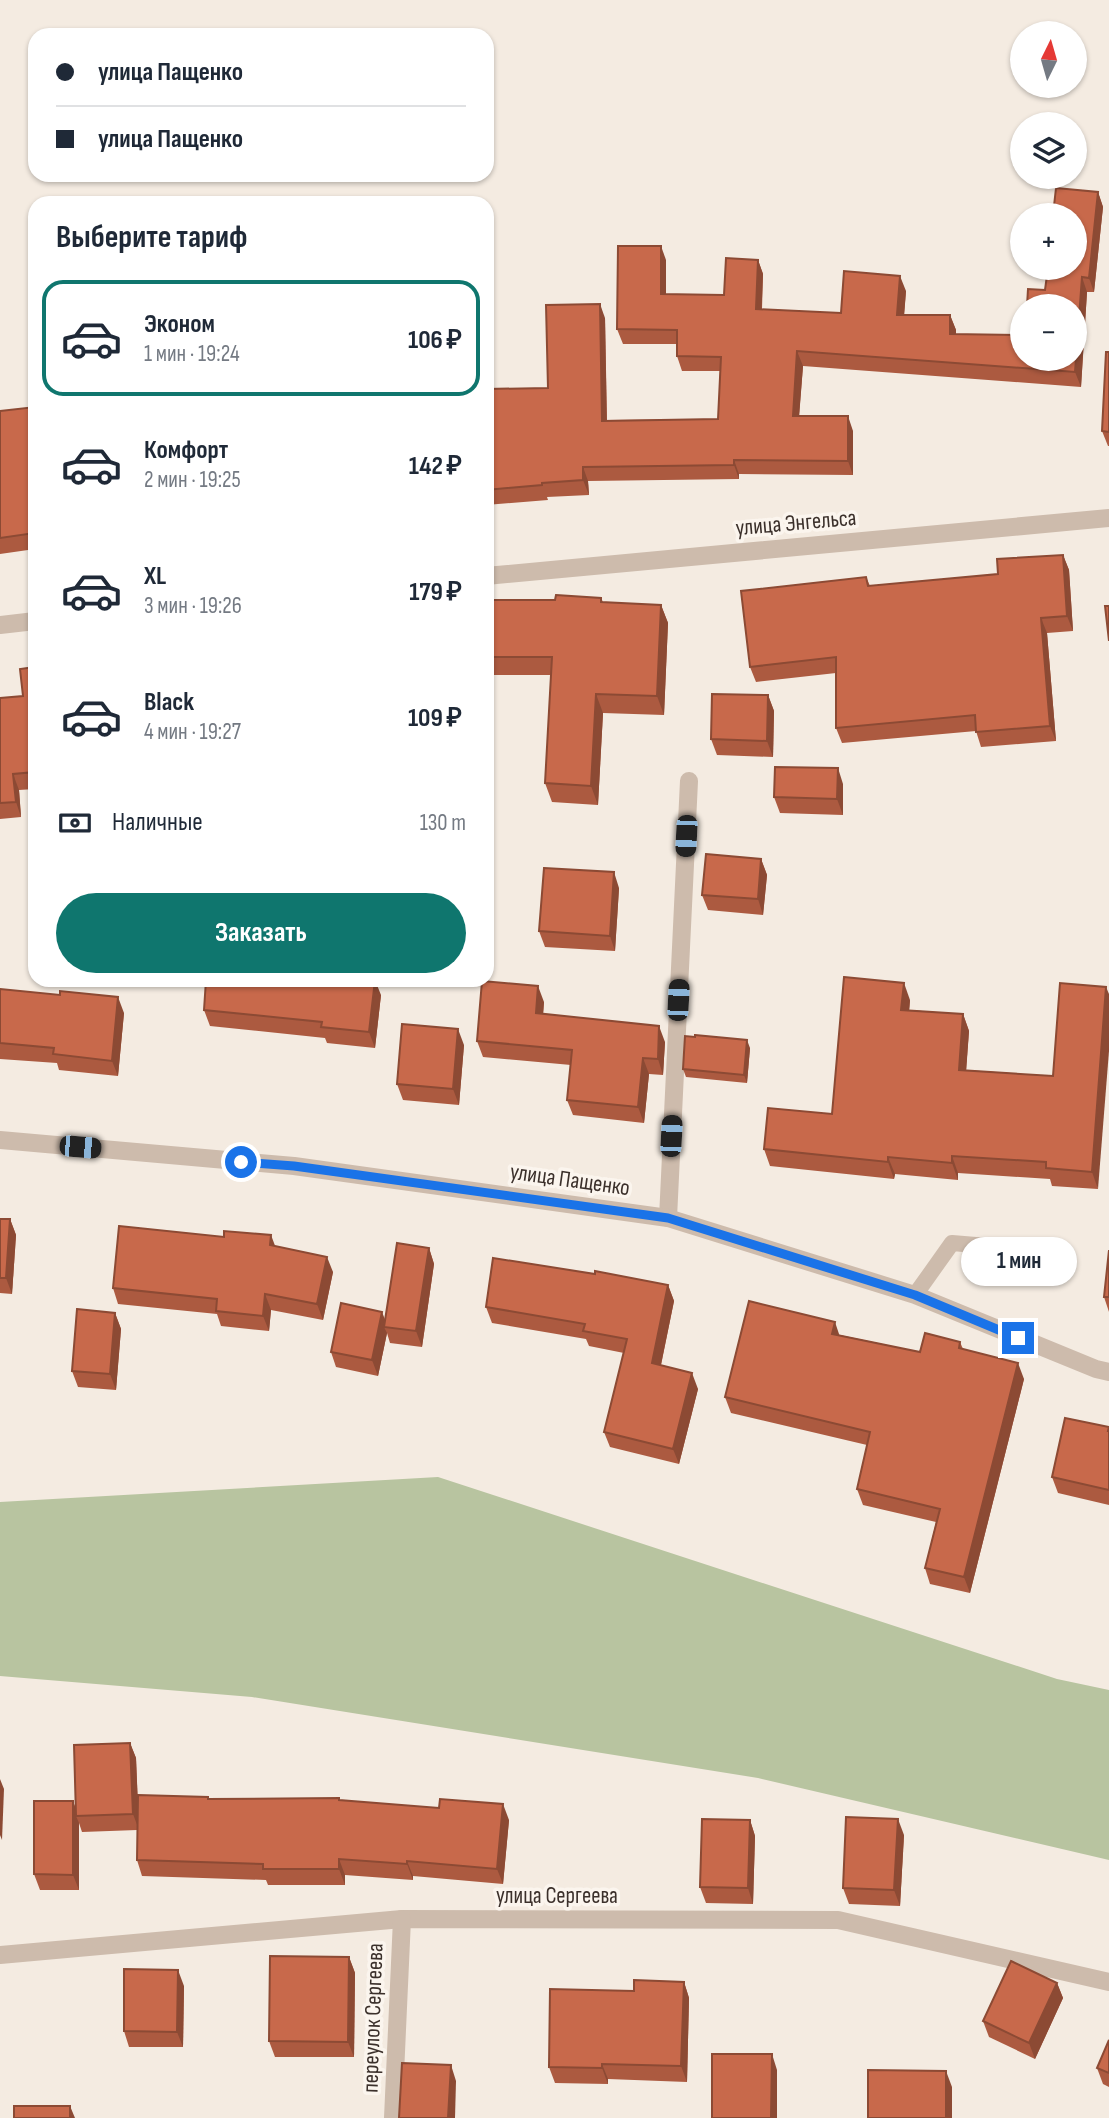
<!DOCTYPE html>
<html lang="ru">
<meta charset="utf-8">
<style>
body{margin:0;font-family:"Sofia Sans Condensed",sans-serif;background:#f6f6f7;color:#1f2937;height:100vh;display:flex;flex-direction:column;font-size:26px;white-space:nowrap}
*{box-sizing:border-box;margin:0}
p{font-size:23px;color:#747a83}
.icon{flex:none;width:38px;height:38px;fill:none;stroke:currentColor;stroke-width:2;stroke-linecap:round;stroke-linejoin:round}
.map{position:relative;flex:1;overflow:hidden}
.panel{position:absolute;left:28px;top:196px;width:466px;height:791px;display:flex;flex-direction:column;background:#fff;border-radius:21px;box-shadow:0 2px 5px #0004}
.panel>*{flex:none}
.guide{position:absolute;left:28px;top:28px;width:466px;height:154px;border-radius:21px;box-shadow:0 2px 5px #0004;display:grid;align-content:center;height:154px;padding:0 28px;background:#fff}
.needle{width:46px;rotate:5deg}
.buttons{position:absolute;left:1010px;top:21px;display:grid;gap:14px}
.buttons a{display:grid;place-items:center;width:77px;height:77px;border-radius:50%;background:#fff;box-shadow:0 2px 5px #0004;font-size:35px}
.end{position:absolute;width:32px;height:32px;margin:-16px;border:9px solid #1a73e8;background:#fff;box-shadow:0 0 0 4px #fff}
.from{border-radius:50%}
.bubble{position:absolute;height:49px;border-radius:24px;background:#fff;box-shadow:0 2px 5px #0004;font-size:23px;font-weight:700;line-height:49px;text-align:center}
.car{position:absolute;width:21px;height:42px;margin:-21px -10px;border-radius:9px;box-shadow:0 0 5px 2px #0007;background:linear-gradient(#222 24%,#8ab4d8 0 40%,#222 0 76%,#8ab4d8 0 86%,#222 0)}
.guide b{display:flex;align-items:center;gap:24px;height:66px;font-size:26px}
.guide b+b{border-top:2px solid #e0e1e3}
.guide i{width:18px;height:18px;background:#1f2937}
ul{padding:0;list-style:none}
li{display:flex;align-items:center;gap:21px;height:116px;margin:0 14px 10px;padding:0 14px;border:4px solid transparent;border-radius:21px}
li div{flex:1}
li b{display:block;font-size:26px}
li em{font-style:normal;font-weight:700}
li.on{border-color:#0f766e}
li>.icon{width:63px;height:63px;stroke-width:1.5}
h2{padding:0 28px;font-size:32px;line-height:84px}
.pay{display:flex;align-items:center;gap:18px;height:77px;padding:0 28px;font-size:26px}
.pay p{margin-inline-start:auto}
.button{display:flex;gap:14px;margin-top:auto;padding:14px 28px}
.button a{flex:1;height:80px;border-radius:42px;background:#0f766e;color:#fff;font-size:28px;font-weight:700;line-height:80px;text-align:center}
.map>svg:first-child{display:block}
</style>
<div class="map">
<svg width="1109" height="2118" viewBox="0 0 1109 2118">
<rect width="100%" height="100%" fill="#f4ebe1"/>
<path fill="#b8c4a0" d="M 438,1477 L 1057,1679 L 1109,1690 L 1109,1860 L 758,1778 L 252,1697 L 0,1676 L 0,1502 Z"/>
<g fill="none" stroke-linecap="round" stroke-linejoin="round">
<path stroke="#cdbbac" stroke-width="16" d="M 915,1295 L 952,1243 L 1058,1252"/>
<g stroke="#cdbbac" stroke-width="18">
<path d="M 668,1218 L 689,781"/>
<path d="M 0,1955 L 402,1919 L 838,1920 L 1109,1982"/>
<path d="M 393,2118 L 402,1919"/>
</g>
<g stroke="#cdbbac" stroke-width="18">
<path d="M 486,576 L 1109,518"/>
<path d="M 0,625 L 35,621"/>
<path d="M 0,1140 L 294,1166 L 668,1218 L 915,1295 L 1096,1369 L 1109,1372"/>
</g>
</g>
<g fill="#ac5a40">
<path d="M 1098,192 L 1103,207 L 1094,292 L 1087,292 L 1081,387 L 803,366 L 799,416 L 853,431 L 853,475 L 739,474 L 739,479 L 588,481 L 589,495 L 547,497 L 548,500 L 486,505 L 486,389 L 548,388 L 605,318 L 607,420 L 718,419 L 720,371 L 682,371 L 677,356 L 677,344 L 623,344 L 617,329 L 666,260 L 666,294 L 724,295 L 758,260 L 763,274 L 762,309 L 841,313 L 906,291 L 904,315 L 950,315 L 956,330 L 956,334 L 1022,359 L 1045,290 Z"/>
<path d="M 1109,352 L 1109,446 L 1108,446 L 1102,431 Z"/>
<path d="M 35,407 L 35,549 L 0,554 L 0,411 Z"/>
<path d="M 1063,555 L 1069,570 L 1073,631 L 1047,633 L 1056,741 L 981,747 L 976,731 L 842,743 L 836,728 L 836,673 L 756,682 L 750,667 L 866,577 L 870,586 L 998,574 Z"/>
<path d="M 601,598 L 603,602 L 661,605 L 668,623 L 664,715 L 603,713 L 598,805 L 552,802 L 545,783 L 551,675 L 488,675 L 488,683 L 486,683 L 486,607 L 555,600 Z"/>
<path d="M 35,667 L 35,789 L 19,790 L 21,817 L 0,819 L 0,698 L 23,696 Z"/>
<path d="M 768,695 L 774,711 L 773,757 L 717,755 L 711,739 Z"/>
<path d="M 843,784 L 843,815 L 780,813 L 774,797 Z"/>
<path d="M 761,859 L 767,875 L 763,915 L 708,910 L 702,895 Z"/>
<path d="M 619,888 L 615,951 L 545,947 L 539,931 Z"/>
<path d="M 1060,983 L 1098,1189 L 1052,1186 L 1050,1179 L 958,1173 L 958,1180 L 895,1174 L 894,1179 L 770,1166 L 764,1149 L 832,1114 L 910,1000 L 909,1010 L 963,1014 L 969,1031 L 966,1070 L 1053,1076 Z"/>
<path d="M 0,989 L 124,1013 L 118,1076 L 59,1070 L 57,1063 L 0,1059 Z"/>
<path d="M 381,995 L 375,1048 L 327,1043 L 325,1038 L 210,1026 L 204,1010 Z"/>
<path d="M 544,1002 L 543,1014 L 665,1042 L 663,1075 L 649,1074 L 644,1123 L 573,1115 L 567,1100 L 571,1065 L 483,1057 L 477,1041 Z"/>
<path d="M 695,1037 L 750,1048 L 747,1083 L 686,1077 L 683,1069 Z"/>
<path d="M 464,1045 L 459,1105 L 403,1100 L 397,1084 Z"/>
<path d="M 0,1219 L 10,1219 L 16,1235 L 12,1294 L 0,1293 Z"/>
<path d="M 275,1246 L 333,1272 L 323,1320 L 271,1310 L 269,1331 L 221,1326 L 217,1314 L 118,1304 L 113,1288 Z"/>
<path d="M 429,1248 L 434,1264 L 422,1347 L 390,1343 L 387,1333 L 378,1376 L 336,1367 L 331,1352 L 385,1321 Z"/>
<path d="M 1109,1250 L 1109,1312 L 1104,1297 Z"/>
<path d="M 668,1285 L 674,1301 L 661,1365 L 698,1389 L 679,1464 L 610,1447 L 604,1432 L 624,1353 L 589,1346 L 586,1339 L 492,1323 L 486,1307 Z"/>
<path d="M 115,1313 L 121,1329 L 116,1390 L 78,1387 L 72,1371 Z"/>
<path d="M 840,1335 L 920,1352 L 960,1342 L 963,1349 L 1024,1379 L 970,1593 L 930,1584 L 925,1568 L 936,1522 L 863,1505 L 857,1489 L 867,1445 L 731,1413 L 725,1397 Z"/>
<path d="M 1109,1427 L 1109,1505 L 1058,1493 L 1052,1477 Z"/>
<path d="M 130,1743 L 136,1758 L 138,1808 L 209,1799 L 339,1800 L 509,1820 L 503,1884 L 413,1876 L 413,1880 L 345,1875 L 345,1885 L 268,1885 L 266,1880 L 142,1876 L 137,1860 L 137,1830 L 82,1832 L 79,1823 L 79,1890 L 40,1890 L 34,1874 L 73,1801 L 76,1809 Z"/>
<path d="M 750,1820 L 755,1836 L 753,1904 L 706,1903 L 700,1887 Z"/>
<path d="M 904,1835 L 900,1906 L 849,1904 L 843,1888 Z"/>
<path d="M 349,1957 L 355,1973 L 354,2057 L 275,2057 L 269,2041 Z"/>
<path d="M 684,1982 L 689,1998 L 687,2082 L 608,2079 L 608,2084 L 555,2083 L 549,2067 L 634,1991 Z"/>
<path d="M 1057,1983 L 1063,1998 L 1035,2059 L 989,2037 L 983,2021 Z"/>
<path d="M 184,1986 L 183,2047 L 129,2047 L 124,2031 Z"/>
<path d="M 1109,2040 L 1109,2087 L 1103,2084 L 1097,2068 Z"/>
</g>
<g fill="#8c4a34">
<path d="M 1098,192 L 1103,207 L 1094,292 L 1089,278 Z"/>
<path d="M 661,246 L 666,260 L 666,308 L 661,294 Z"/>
<path d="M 758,260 L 763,274 L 761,323 L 756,309 Z"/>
<path d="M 900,276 L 906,291 L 903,329 L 897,315 Z"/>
<path d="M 1082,277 L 1087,292 L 1081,387 L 1075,372 Z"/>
<path d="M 600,304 L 605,318 L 607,435 L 602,421 Z"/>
<path d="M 950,315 L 956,330 L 956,349 L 950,334 Z"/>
<path d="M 797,351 L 803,366 L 798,430 L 793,416 Z"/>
<path d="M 848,416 L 853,431 L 853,475 L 848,461 Z"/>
<path d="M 734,460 L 739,474 L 739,479 L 734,465 Z"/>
<path d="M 583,467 L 588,481 L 589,495 L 583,480 Z"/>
<path d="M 1063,555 L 1069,570 L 1073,631 L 1067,616 Z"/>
<path d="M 661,605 L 668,623 L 664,715 L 657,696 Z"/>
<path d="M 1041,618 L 1047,633 L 1056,741 L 1050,726 Z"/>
<path d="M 596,694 L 603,713 L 598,805 L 591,786 Z"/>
<path d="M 768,695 L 774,711 L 773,757 L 767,741 Z"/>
<path d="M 838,768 L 843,784 L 843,815 L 837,799 Z"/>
<path d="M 13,774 L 19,790 L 21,817 L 16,802 Z"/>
<path d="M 761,859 L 767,875 L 763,915 L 758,899 Z"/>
<path d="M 614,872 L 619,888 L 615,951 L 610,936 Z"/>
<path d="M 375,980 L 381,995 L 375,1048 L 369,1032 Z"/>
<path d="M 904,983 L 910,1000 L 908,1027 L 901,1010 Z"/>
<path d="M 538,986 L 544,1002 L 542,1029 L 536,1013 Z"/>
<path d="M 1106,987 L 1109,994 L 1109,1051 L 1098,1189 L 1092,1172 Z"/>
<path d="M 118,997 L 124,1013 L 118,1076 L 112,1061 Z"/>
<path d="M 963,1014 L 969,1031 L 965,1087 L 959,1070 Z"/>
<path d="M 659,1026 L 665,1042 L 663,1075 L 658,1059 Z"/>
<path d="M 458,1029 L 464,1045 L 459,1105 L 453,1089 Z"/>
<path d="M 747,1040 L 750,1048 L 747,1083 L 744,1075 Z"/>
<path d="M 643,1058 L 649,1074 L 644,1123 L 638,1107 Z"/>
<path d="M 952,1156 L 958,1173 L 958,1180 L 952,1163 Z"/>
<path d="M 888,1157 L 895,1174 L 894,1179 L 888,1162 Z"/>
<path d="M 10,1219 L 16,1235 L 12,1294 L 6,1278 Z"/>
<path d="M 271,1235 L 277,1251 L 270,1245 Z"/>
<path d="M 429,1248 L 434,1264 L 422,1347 L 416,1331 Z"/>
<path d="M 327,1257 L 333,1272 L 323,1320 L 317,1304 Z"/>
<path d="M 668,1285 L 674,1301 L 658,1379 L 652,1363 Z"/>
<path d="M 265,1294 L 271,1310 L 269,1331 L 263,1316 Z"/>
<path d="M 382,1312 L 388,1327 L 384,1327 L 387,1333 L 378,1376 L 372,1360 Z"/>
<path d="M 115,1313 L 121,1329 L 116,1390 L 110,1374 Z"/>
<path d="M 835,1322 L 840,1337 L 832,1334 Z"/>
<path d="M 1018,1363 L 1024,1379 L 970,1593 L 964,1577 Z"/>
<path d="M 692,1373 L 698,1389 L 679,1464 L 673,1449 Z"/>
<path d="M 130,1743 L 136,1758 L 139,1830 L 133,1814 Z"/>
<path d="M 0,1779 L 4,1789 L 2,1840 L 0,1835 Z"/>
<path d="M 73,1801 L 78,1816 L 76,1816 L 79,1823 L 79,1890 L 73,1875 Z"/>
<path d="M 503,1804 L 509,1820 L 503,1884 L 497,1869 Z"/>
<path d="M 898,1819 L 904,1835 L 900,1906 L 894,1890 Z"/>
<path d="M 750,1820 L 755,1836 L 753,1904 L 748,1888 Z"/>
<path d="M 339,1859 L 345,1875 L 345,1885 L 339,1869 Z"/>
<path d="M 407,1861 L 413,1876 L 413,1880 L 407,1864 Z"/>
<path d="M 349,1957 L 355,1973 L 354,2057 L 348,2042 Z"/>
<path d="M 178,1970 L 184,1986 L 183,2047 L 177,2032 Z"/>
<path d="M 684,1982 L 689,1998 L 687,2082 L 681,2066 Z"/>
<path d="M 1057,1983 L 1063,1998 L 1035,2059 L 1029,2043 Z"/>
<path d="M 772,2054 L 777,2070 L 777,2118 L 771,2118 Z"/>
<path d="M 602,2064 L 608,2079 L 608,2084 L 602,2068 Z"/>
<path d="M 451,2065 L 456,2081 L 455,2118 L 448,2118 Z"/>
<path d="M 946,2071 L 952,2087 L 952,2118 L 946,2118 Z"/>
<path d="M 70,2106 L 75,2118 L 70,2118 Z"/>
</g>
<g fill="#c8694b" stroke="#8c4a34" stroke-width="2">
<path d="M 1056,188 L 1098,192 L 1089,278 L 1082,277 L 1075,372 L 797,351 L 793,416 L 848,416 L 848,461 L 734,460 L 734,465 L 583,467 L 583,480 L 542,483 L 542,485 L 486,490 L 486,389 L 548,388 L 546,305 L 600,304 L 602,421 L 718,419 L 721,357 L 677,356 L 677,330 L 617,329 L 618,246 L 661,246 L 661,294 L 724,295 L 726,258 L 758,260 L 756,309 L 841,313 L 844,271 L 900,276 L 897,315 L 950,315 L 950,334 L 1022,335 L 1022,359 L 1074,359 L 1074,306 L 1027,306 L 1028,289 L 1045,290 L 1048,268 L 1074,268 L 1074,215 L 1053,215 Z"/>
<path d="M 1106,352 L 1109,352 L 1109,432 L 1102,431 Z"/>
<path d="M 35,407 L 35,533 L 0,538 L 0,411 Z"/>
<path d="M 1063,555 L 1067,616 L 1041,618 L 1050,726 L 976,732 L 975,715 L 836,728 L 836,657 L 750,667 L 741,591 L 866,577 L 868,586 L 998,574 L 997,559 Z"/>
<path d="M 556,595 L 601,598 L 601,602 L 661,605 L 657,696 L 596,694 L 591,786 L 545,783 L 552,657 L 486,657 L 487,600 L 555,600 Z"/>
<path d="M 1105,606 L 1109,606 L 1109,641 Z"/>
<path d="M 35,667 L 35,772 L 13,774 L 16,802 L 0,803 L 0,698 L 23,696 L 20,669 Z"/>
<path d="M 712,694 L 768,695 L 767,741 L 711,739 Z"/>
<path d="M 775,767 L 838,768 L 837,799 L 774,797 Z"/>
<path d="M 706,854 L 761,859 L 758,899 L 702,895 Z"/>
<path d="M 544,868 L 614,872 L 610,936 L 539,931 Z"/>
<path d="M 844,977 L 904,983 L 901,1010 L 963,1014 L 959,1070 L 1053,1076 L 1060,983 L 1106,987 L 1092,1172 L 1046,1168 L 1046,1162 L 952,1156 L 952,1163 L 888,1157 L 888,1162 L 764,1149 L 768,1108 L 832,1114 Z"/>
<path d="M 206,980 L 375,980 L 369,1032 L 321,1027 L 322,1022 L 204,1010 Z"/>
<path d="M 482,981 L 538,986 L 536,1013 L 659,1026 L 658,1059 L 643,1058 L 638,1107 L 567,1100 L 572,1050 L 477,1041 Z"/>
<path d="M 0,989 L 60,995 L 60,991 L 118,997 L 112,1061 L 53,1054 L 54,1048 L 0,1043 Z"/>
<path d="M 402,1024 L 458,1029 L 453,1089 L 397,1084 Z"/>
<path d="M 695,1035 L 747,1040 L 744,1075 L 683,1069 L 685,1036 L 695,1037 Z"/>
<path d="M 0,1219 L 10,1219 L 6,1278 L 0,1278 Z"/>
<path d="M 119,1226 L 224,1237 L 224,1231 L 271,1235 L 270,1245 L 327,1257 L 317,1304 L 265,1294 L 263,1316 L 216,1311 L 217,1299 L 113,1288 Z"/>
<path d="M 397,1243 L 429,1248 L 416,1331 L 384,1327 Z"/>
<path d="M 1109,1250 L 1109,1297 L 1104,1297 Z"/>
<path d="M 493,1258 L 595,1274 L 595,1271 L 668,1285 L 652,1363 L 692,1373 L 673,1449 L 604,1432 L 627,1339 L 583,1331 L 585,1324 L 486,1307 Z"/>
<path d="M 749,1301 L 835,1322 L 832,1334 L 920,1352 L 925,1333 L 960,1342 L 959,1348 L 1018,1363 L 964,1577 L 925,1568 L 940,1509 L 857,1489 L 870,1432 L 725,1397 Z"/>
<path d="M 341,1303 L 382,1312 L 372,1360 L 331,1352 Z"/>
<path d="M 77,1309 L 115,1313 L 110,1374 L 72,1371 Z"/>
<path d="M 1065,1418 L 1109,1427 L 1108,1431 L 1109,1431 L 1109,1490 L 1052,1477 Z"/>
<path d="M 130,1743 L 133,1814 L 76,1816 L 74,1745 Z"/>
<path d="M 138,1795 L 208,1797 L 208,1799 L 339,1798 L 339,1800 L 439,1808 L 440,1799 L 503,1804 L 497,1869 L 407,1861 L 407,1864 L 339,1859 L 339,1869 L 263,1869 L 263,1864 L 137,1860 Z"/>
<path d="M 34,1801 L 73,1801 L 73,1875 L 34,1874 Z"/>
<path d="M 846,1817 L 898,1819 L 894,1890 L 843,1888 Z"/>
<path d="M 702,1819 L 750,1820 L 748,1888 L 700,1887 Z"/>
<path d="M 270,1956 L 349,1957 L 348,2042 L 269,2041 Z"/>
<path d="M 1011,1961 L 1057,1983 L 1029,2043 L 983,2021 Z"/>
<path d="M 124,1969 L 178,1970 L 177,2032 L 124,2031 Z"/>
<path d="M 634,1980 L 684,1982 L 681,2066 L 602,2064 L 602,2068 L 549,2067 L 550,1989 L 634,1991 Z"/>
<path d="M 1109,2040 L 1109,2073 L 1097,2068 Z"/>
<path d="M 712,2054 L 772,2054 L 771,2118 L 712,2118 Z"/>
<path d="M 402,2063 L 451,2065 L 448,2118 L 399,2118 Z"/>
<path d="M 868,2070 L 946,2071 L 946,2118 L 868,2118 Z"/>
<rect x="14" y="2106" width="56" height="12"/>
</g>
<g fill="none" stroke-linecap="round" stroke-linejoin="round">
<path stroke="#1a73e8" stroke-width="9" d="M 241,1162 L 294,1166 L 668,1218 L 915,1295 L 1018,1338"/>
</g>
<g text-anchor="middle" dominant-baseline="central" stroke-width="7" stroke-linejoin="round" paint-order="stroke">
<g font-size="23" fill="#3b302b" stroke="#fbf5ee">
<text transform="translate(796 523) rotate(-5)">улица Энгельса</text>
<text transform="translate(570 1180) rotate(8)">улица Пащенко</text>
<text x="557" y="1896">улица Сергеева</text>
<text transform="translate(373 2018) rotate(-88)">переулок Сергеева</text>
</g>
</g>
</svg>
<div class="buttons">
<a><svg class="needle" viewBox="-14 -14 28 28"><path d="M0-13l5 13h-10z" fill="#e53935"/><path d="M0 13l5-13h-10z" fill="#747a83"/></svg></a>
<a><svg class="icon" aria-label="layers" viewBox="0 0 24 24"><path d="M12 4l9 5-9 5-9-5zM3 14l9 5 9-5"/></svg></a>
<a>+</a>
<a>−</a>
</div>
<i class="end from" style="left:241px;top:1162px"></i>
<i class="end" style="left:1018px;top:1338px"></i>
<div class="bubble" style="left:961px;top:1237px;width:116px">1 мин</div>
<i class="car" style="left:686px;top:836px;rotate:183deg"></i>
<i class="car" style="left:678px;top:1000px;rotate:3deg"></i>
<i class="car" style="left:671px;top:1136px;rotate:3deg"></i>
<i class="car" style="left:80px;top:1147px;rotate:95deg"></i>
<div class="guide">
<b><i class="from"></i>улица Пащенко</b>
<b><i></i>улица Пащенко</b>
</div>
<section class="panel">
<h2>Выберите тариф</h2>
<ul>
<li class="on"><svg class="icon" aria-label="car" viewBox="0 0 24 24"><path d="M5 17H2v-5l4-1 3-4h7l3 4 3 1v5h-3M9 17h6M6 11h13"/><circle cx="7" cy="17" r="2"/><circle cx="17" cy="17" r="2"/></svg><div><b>Эконом</b><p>1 мин · 19:24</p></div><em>106 ₽</em></li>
<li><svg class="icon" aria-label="car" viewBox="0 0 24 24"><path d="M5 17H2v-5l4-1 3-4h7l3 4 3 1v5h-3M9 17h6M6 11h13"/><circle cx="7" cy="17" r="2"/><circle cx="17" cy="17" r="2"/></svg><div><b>Комфорт</b><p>2 мин · 19:25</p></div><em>142 ₽</em></li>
<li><svg class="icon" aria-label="car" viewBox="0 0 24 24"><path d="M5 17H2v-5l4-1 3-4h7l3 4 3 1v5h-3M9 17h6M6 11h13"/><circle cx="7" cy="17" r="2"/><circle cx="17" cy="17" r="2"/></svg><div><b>XL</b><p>3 мин · 19:26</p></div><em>179 ₽</em></li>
<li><svg class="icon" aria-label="car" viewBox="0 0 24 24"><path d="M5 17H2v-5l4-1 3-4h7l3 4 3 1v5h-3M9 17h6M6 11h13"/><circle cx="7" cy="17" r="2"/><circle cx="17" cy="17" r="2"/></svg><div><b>Black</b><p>4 мин · 19:27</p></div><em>109 ₽</em></li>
</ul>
<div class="pay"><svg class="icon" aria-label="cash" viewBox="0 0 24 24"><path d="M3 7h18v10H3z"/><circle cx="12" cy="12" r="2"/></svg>Наличные<p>130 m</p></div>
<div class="button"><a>Заказать</a></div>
</section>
</div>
